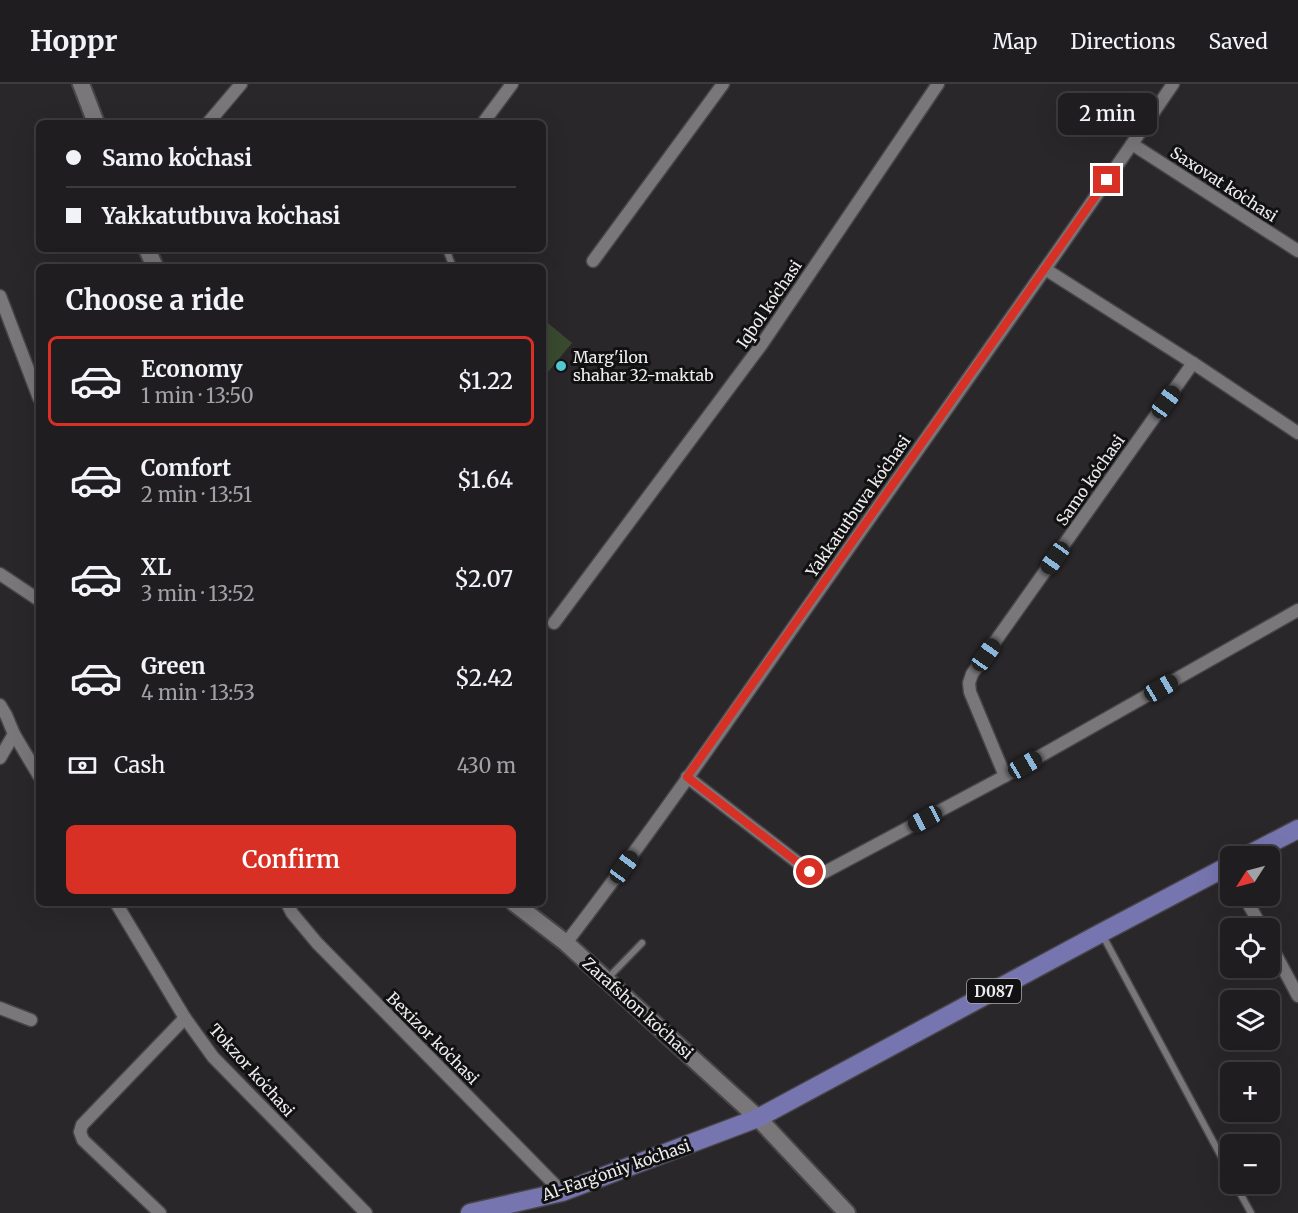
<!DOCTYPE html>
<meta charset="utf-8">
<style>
body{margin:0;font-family:Merriweather,serif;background:#272629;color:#f1f3f6;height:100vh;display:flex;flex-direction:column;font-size:22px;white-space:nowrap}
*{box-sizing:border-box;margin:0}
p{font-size:20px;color:#a1a2a5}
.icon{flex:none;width:33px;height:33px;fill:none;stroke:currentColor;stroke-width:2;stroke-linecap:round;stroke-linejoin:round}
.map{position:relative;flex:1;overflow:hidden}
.side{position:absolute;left:36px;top:180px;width:510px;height:642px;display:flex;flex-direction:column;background:#1f1d20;border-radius:9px;box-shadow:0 6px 24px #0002,0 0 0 2px #3c3b3e}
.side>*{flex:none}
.hud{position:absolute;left:36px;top:36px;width:510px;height:132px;border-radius:9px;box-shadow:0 6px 24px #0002,0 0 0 2px #3c3b3e;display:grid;align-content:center;height:132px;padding:0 30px;background:#1f1d20}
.needle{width:39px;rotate:234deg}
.controls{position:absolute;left:1220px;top:762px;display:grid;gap:12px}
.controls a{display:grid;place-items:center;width:60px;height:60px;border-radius:9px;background:#1f1d20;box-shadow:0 6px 24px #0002,0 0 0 2px #3c3b3e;font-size:30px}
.end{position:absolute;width:27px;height:27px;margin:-14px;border:8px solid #d93025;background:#fff;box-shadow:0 0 0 3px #fff}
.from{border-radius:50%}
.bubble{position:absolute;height:42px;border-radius:9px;background:#1f1d20;box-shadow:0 6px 24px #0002,0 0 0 2px #3c3b3e;font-size:20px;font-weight:600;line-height:42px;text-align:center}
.car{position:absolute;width:18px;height:36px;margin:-18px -9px;border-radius:8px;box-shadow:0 0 4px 2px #0007;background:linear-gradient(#222 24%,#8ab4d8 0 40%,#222 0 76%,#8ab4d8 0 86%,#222 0)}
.hud b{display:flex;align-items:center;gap:21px;height:57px;font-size:22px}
.hud b+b{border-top:2px solid #3c3b3e}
.hud i{width:15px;height:15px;background:#f1f3f6}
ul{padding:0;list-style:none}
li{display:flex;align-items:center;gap:18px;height:90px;margin:0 12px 9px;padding:0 18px;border:3px solid transparent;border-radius:9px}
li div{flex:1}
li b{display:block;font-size:22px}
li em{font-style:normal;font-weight:600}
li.active{border-color:#d93025}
li>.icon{width:54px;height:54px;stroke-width:1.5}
h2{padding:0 30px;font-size:27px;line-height:72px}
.pay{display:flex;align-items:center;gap:15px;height:66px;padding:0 30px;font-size:22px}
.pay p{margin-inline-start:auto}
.primary-button{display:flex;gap:12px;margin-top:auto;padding:12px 30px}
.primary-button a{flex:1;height:69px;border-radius:9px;background:#d93025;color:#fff;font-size:24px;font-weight:600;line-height:69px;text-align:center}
header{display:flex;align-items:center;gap:36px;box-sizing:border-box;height:84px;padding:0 30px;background:#1f1d20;border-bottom:2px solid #3c3b3e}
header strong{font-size:28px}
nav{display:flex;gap:33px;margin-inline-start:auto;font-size:21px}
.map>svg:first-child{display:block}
</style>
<header>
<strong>Hoppr</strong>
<nav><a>Map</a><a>Directions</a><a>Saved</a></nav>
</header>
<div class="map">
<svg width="1298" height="1129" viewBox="0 0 1298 1129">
<rect width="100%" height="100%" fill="#29272a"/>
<path fill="#394a2f" d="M 543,235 L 572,259 L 543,294 Z"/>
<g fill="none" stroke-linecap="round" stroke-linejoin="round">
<defs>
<g id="service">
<path d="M 446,165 L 453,183"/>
<path d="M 1103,852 L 1230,1089"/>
<path d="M 607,895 L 642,859"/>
<path d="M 1235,1100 L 1251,1129"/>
</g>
<g id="minor">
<path d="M 208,39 L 241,0"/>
<path d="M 483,39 L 512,0"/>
<path d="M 1132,60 L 1298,167"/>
<path d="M 593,177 L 723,0"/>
<path d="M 1045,185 L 1193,279 L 1298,349"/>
<path d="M 0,212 L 39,314"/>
<path d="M 0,490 L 39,516"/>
<path d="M 554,539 L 762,260 L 938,0"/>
<path d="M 0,621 L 6,631 L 14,650 L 39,692"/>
<path d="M 0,674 L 14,650"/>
<path d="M 1005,692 L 970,608 L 969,599 L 972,590 L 1193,279"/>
<path d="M 687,693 L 810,788 L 818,790 L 825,788 L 1005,692 L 1298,526"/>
<path d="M 1244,812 L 1262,844"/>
<path d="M 116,819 L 185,934 L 213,973 L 366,1129"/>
<path d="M 287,819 L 292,829 L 317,859 L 562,1108"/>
<path d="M 1269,858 L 1298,912"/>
<path d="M 566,859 C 661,736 748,607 837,481 C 949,321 1063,162 1173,0"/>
<path d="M 0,924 L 31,936"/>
<path d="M 160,1129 L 83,1056 L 80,1048 L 82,1041 L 185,934"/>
</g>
<g id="secondary">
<path d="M 81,0 L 96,39"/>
<path d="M 147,165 L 155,183"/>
<path d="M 514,819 L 566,859 L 758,1034 L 847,1129"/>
</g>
<g id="primary">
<path d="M 1246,772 L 1298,745"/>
<path d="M 470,1129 L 562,1108 L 758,1034 L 1101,849 L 1230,781"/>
</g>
</defs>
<use href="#service" stroke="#474548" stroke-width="9"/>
<use href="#minor" stroke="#474548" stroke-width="15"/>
<use href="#secondary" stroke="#474548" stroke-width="20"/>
<use href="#primary" stroke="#474548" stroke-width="21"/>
<use href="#service" stroke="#79777a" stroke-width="6"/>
<use href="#minor" stroke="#79777a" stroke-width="12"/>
<use href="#secondary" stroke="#79777a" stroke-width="16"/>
<use href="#primary" stroke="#7775af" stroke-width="18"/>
</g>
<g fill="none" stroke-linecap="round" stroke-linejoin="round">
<path stroke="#d93025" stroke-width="8" d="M 810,788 L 687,693 L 1107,96"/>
</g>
<circle fill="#51ccd3" stroke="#111112" stroke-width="2" cx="561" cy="282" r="6"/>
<g text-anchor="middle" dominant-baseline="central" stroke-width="6" stroke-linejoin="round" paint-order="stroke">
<rect fill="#111112" stroke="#acaaac" stroke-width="1.5" x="967" y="895" width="54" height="24" rx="4.5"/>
<g font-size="15" font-weight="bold" fill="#eeecee">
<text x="994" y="907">D087</text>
</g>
<g font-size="16" fill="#eeecee" stroke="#111112">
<text transform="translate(1224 100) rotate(33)">Saxovat koʻchasi</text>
<text transform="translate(769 220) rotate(-56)">Iqbol koʻchasi</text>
<text transform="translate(1090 396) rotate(-55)">Samo koʻchasi</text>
<text transform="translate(858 422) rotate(-55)">Yakkatutbuva koʻchasi</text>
<text transform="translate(638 924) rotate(42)">Zarafshon koʻchasi</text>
<text transform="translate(433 954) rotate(45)">Bexizor koʻchasi</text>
<text transform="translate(252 986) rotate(48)">Tokzor koʻchasi</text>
<text transform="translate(616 1086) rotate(-19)">Al-Fargʻoniy koʻchasi</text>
</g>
<g font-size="16" fill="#eeecee" stroke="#111112" text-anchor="start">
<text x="573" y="273">Marg'ilon<tspan x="573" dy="18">shahar 32-maktab</tspan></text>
</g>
</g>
</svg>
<div class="controls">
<a><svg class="needle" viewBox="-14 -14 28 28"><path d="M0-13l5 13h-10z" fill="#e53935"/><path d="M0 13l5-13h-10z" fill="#a1a2a5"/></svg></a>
<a><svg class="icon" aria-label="locate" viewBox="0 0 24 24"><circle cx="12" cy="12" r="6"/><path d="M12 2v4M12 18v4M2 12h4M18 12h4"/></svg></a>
<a><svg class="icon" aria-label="layers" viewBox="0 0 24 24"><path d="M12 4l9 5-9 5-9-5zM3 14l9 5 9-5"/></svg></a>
<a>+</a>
<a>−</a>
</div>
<i class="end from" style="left:810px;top:788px"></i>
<i class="end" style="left:1107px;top:96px"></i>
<div class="bubble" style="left:1058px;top:9px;width:99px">2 min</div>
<i class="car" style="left:1166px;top:318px;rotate:36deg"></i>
<i class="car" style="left:1055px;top:474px;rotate:215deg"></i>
<i class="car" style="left:986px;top:571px;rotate:35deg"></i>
<i class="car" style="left:1161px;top:604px;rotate:60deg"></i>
<i class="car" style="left:1025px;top:681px;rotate:60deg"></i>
<i class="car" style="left:925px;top:735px;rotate:242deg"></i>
<i class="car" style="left:624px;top:783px;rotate:36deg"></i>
<div class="hud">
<b><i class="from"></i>Samo koʻchasi</b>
<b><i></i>Yakkatutbuva koʻchasi</b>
</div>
<section class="side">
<h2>Choose a ride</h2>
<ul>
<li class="active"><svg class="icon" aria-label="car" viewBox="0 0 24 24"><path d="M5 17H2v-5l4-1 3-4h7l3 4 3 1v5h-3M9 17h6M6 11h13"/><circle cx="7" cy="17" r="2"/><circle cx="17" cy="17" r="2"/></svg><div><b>Economy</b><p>1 min · 13:50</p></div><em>$1.22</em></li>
<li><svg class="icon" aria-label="car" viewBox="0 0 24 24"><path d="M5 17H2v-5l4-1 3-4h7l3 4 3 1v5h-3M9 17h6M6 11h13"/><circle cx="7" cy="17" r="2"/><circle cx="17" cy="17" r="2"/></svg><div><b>Comfort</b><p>2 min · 13:51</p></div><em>$1.64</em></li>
<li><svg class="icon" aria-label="car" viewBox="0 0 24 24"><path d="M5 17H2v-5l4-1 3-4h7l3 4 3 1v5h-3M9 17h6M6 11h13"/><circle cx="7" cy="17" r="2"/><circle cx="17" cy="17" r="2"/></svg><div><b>XL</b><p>3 min · 13:52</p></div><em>$2.07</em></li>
<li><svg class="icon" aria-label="car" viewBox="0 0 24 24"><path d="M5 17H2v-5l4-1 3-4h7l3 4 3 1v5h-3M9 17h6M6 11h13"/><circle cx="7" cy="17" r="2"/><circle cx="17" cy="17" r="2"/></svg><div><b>Green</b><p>4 min · 13:53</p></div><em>$2.42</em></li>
</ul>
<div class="pay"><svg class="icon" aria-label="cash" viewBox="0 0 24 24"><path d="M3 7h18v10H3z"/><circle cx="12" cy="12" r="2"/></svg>Cash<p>430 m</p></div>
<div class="primary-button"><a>Confirm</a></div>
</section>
</div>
